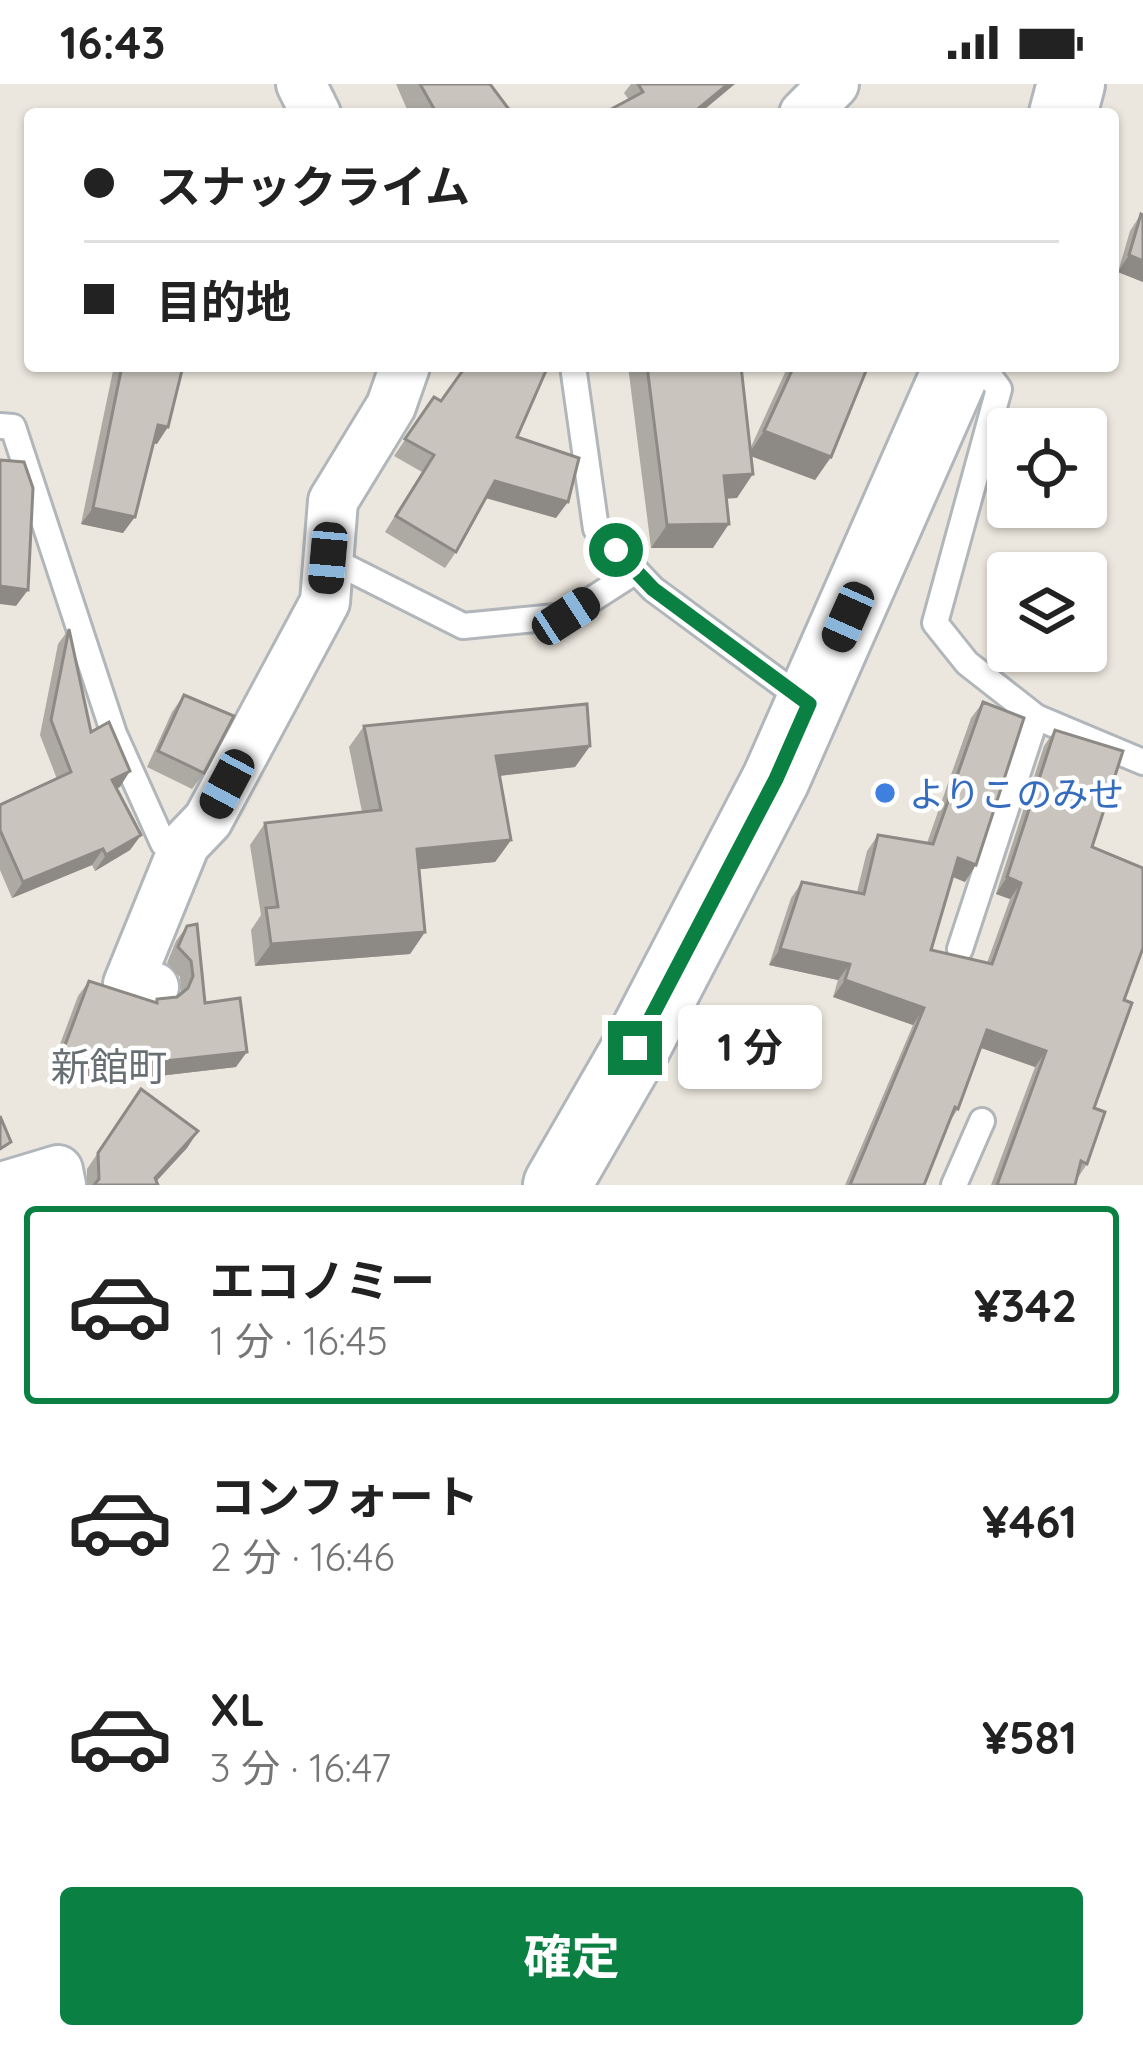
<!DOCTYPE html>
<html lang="ja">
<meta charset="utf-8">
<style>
body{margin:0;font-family:Quicksand,"Noto Sans JP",sans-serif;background:#f6f6f6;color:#222;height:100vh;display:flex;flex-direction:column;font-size:45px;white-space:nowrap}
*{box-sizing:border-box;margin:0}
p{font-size:39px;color:#767676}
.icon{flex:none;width:66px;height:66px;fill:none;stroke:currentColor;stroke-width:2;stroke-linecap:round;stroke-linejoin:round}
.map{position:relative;height:1101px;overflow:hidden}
.sheet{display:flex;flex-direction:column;background:#fff;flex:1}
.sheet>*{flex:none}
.guide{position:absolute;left:24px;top:24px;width:1095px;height:264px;border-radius:12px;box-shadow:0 3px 9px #0004;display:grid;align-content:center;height:264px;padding:0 60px;background:#fff}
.buttons{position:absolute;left:987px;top:324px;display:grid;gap:24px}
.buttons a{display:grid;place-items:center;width:120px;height:120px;border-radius:12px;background:#fff;box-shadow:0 3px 9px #0004;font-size:60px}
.end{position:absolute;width:54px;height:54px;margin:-27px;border:15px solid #0b8043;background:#fff;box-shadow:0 0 0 6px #fff}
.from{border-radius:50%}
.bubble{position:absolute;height:84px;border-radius:12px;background:#fff;box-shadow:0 3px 9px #0004;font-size:39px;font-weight:700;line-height:84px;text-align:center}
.car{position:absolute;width:36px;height:72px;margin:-36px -18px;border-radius:15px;box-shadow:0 0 9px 3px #0007;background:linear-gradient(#222 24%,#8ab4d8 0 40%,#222 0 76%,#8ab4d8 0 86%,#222 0)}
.guide b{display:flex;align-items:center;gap:42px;height:114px;font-size:45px}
.guide b+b{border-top:3px solid #e0e0e0}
.guide i{width:30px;height:30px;background:#222}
ul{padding:21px 0 0;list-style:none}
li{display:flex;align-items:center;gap:36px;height:198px;margin:0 24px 18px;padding:0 36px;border:6px solid transparent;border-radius:12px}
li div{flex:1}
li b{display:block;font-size:45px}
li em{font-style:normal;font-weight:700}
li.active{border-color:#0b8043}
li>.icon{width:108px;height:108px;stroke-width:1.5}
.primary-button{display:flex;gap:24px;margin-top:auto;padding:24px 60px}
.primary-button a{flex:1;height:138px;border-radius:12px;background:#0b8043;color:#fff;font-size:48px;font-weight:700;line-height:138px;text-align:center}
.status{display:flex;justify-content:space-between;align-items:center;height:84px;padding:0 60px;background:#fff;direction:ltr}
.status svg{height:33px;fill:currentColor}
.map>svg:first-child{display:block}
</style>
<div class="status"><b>16:43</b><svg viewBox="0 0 49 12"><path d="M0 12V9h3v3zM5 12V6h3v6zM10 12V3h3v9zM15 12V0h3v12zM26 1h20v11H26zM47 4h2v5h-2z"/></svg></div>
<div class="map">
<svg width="1143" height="1101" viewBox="0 0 1143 1101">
<rect width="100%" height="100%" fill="#ece7de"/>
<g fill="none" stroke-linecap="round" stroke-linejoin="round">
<defs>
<g id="lane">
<path d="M 573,282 L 596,445 L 653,505 L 805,617"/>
<path d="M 982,282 L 999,305 L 935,539 L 967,579 L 1036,633 L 1143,678"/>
<path d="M 0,342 L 13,343 L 114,650 L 163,759 L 185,760"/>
<path d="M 328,474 L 463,542 L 566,532 L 636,487"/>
<path d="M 960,865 L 1036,633"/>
<path d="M 954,1101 L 982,1037"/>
</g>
<g id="street">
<path d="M 301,0 L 316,30"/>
<path d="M 804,30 L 834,0"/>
<path d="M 154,903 L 128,900 L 185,760 L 208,736 L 325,518 L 333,417 L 391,322 L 405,282"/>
<path d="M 8,1101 L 58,1086 L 61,1101"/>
</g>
<g id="secondary">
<path d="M 1063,30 L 1071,0"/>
<path d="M 557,1101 L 636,964 L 776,695 L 958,282"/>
</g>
</defs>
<use href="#lane" stroke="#b1b6bb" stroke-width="30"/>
<use href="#street" stroke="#b1b6bb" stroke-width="54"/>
<use href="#secondary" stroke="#b0b6bb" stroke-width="72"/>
<use href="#lane" stroke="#fff" stroke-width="24"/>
<use href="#street" stroke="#fff" stroke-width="48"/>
<use href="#secondary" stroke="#fff" stroke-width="66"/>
</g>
<g fill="#ada9a3">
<path d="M 396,0 L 490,0 L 503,30 L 409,30 Z"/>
<path d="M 631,0 L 735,0 L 629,16 L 624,9 Z"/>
<path d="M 1141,130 L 1143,198 L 1118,188 L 1130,147 Z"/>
<path d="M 114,282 L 183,282 L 157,360 L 153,359 L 123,449 L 81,440 Z"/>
<path d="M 628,282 L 741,282 L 750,365 L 788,282 L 868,282 L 831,373 L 815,396 L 751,372 L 737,414 L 726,414 L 713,464 L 651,464 Z"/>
<path d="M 434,313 L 517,353 L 556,434 L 485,414 L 456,468 L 445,484 L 385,448 L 422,388 L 394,372 Z"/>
<path d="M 69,545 L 91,648 L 120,703 L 116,704 L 141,751 L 130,766 L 95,787 L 92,781 L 12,814 L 0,786 L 0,721 L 57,695 L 40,651 L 58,560 Z"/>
<path d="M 184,611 L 204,689 L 192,705 L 147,683 L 172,628 Z"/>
<path d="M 983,618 L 965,798 L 952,793 L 931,866 L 987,879 L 1010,815 L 996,810 L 1044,662 L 1055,646 L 1092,763 L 1124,916 L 1094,1024 L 1087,1080 L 1077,1095 L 1075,1101 L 991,1101 L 1035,983 L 981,964 L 958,1025 L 948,1040 L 924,1101 L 845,1101 L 913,941 L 833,913 L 838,896 L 769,881 L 791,814 L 802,798 L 857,808 L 867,767 L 878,751 L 927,759 L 971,634 Z"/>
<path d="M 364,642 L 590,662 L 575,683 L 500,692 L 511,756 L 495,778 L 419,785 L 425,848 L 410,870 L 255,882 L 251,846 L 261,831 L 250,761 L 265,739 L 362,728 L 349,663 Z"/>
<path d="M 187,842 L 205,919 L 236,983 L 90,1000 L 50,987 L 78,912 L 89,897 L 155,918 L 157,915 L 177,913 L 181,910 L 180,893 L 167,879 L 176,857 Z"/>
<path d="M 141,1005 L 198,1047 L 187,1064 L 156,1097 L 158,1101 L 87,1101 L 87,1085 Z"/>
</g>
<g fill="#8d8984">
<path d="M 728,0 L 735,0 L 699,30 L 699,24 Z"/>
<path d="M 1129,171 L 1143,177 L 1143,198 L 1118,188 Z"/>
<path d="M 158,341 L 168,343 L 157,360 L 147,358 Z"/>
<path d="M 764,347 L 831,373 L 815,396 L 748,371 Z"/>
<path d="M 753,390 L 737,414 L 708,416 L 724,392 Z"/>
<path d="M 495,397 L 568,418 L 556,434 L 483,413 Z"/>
<path d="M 93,424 L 135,433 L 123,449 L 81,440 Z"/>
<path d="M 729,440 L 713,464 L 651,464 L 667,441 Z"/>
<path d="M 0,502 L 28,506 L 16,522 L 0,520 Z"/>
<path d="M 590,662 L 575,683 L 481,694 L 496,672 Z"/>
<path d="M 130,687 L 120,703 L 101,711 L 112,696 Z"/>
<path d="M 141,751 L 130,766 L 95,787 L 106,771 Z"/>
<path d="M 511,756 L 495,778 L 402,787 L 417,765 Z"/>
<path d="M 103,765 L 92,781 L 12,814 L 23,798 Z"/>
<path d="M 958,774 L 976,781 L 965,798 L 947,790 Z"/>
<path d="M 1007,793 L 1021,799 L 1010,815 L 996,810 Z"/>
<path d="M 425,848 L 410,870 L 255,882 L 271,860 Z"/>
<path d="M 780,865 L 850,880 L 838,896 L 769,881 Z"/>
<path d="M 845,896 L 924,924 L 913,941 L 833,913 Z"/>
<path d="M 987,946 L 1046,967 L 1035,983 L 976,962 Z"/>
<path d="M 247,968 L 236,983 L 90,1000 L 50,987 L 61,972 Z"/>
<path d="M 198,1047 L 187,1064 L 153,1101 L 155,1094 Z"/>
</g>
<g fill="#c9c4bd" stroke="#8d8984" stroke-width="3">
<path d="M 420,0 L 490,0 L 508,24 L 499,30 L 437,30 Z"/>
<path d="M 638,0 L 728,0 L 699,24 L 704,30 L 602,30 L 643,8 Z"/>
<path d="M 1141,130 L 1143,131 L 1143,177 L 1129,171 Z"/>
<path d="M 122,282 L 183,282 L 168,343 L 158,341 L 135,433 L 93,424 Z"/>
<path d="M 466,282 L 548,282 L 517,353 L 579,374 L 568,418 L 495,397 L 456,468 L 396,432 L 434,371 L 405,355 L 434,313 L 441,317 Z"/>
<path d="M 647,282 L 741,282 L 753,390 L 724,392 L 729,440 L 667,441 Z"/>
<path d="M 794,282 L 868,282 L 831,373 L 764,347 Z"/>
<path d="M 0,376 L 24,378 L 33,404 L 28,506 L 0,502 Z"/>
<path d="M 69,545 L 91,648 L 109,638 L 130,687 L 112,696 L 141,751 L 106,771 L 103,765 L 23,798 L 0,746 L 0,721 L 71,688 L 51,636 Z"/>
<path d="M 184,611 L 234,632 L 204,689 L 158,667 Z"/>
<path d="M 983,618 L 1024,634 L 976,781 L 958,774 L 931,866 L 992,880 L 1021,799 L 1007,793 L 1055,646 L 1123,667 L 1092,763 L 1143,784 L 1143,864 L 1124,916 L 1132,919 L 1094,1024 L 1105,1028 L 1087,1080 L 1081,1077 L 1075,1101 L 997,1101 L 1046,967 L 987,946 L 958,1025 L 955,1023 L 924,1101 L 850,1101 L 924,924 L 845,896 L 850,880 L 780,865 L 802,798 L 864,810 L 878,751 L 933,760 Z"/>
<path d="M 587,620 L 590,662 L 496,672 L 511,756 L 417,765 L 425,848 L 271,860 L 266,824 L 278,823 L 265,739 L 381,726 L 364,642 Z"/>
<path d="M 197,840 L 205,919 L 240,914 L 247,968 L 101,984 L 61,972 L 89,897 L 157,919 L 157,915 L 177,913 L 188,904 L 193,892 L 191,877 L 178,863 L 187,842 Z"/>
<path d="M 141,1005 L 198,1047 L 155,1094 L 158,1101 L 94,1101 L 99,1095 L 98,1069 Z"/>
<path d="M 0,1032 L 11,1058 L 0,1065 Z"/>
</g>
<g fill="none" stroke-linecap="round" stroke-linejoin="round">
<path stroke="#0b8043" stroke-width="15" d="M 616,466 L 653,505 L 809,620 L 776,695 L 635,964"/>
</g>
<circle fill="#3f7fe0" stroke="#fff" stroke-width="4.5" cx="885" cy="709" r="12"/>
<g text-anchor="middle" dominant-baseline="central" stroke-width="9" stroke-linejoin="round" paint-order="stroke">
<g font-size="36" fill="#366cbe" stroke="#fff" text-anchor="start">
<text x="909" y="709">よりこのみせ</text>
</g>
<g font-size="39" fill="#686f73" stroke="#fff">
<text x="109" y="982">新館町</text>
</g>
</g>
</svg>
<div class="buttons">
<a><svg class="icon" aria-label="locate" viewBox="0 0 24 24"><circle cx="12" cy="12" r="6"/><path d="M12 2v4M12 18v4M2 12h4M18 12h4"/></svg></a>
<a><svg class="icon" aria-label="layers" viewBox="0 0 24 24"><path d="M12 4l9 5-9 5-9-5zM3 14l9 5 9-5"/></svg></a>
</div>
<i class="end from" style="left:616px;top:466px"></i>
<i class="end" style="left:635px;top:964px"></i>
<div class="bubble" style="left:678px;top:921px;width:144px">1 分</div>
<i class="car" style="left:328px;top:474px;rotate:185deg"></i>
<i class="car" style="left:566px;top:532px;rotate:57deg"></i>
<i class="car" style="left:848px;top:533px;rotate:204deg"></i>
<i class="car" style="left:227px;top:700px;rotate:208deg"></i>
<div class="guide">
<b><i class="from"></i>スナックライム</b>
<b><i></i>目的地</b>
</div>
</div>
<section class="sheet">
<ul>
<li class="active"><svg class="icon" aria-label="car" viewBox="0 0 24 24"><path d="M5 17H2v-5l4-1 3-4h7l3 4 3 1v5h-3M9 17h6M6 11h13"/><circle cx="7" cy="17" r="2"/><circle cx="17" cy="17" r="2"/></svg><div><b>エコノミー</b><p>1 分 · 16:45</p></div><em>¥342</em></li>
<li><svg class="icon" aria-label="car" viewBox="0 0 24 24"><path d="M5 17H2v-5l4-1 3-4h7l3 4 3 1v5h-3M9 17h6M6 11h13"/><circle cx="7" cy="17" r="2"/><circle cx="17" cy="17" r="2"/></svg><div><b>コンフォート</b><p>2 分 · 16:46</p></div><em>¥461</em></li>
<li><svg class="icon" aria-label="car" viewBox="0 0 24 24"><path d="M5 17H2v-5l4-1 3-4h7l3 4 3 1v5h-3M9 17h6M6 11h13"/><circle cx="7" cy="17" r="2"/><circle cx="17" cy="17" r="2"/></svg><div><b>XL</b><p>3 分 · 16:47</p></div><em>¥581</em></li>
</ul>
<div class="primary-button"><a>確定</a></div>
</section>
